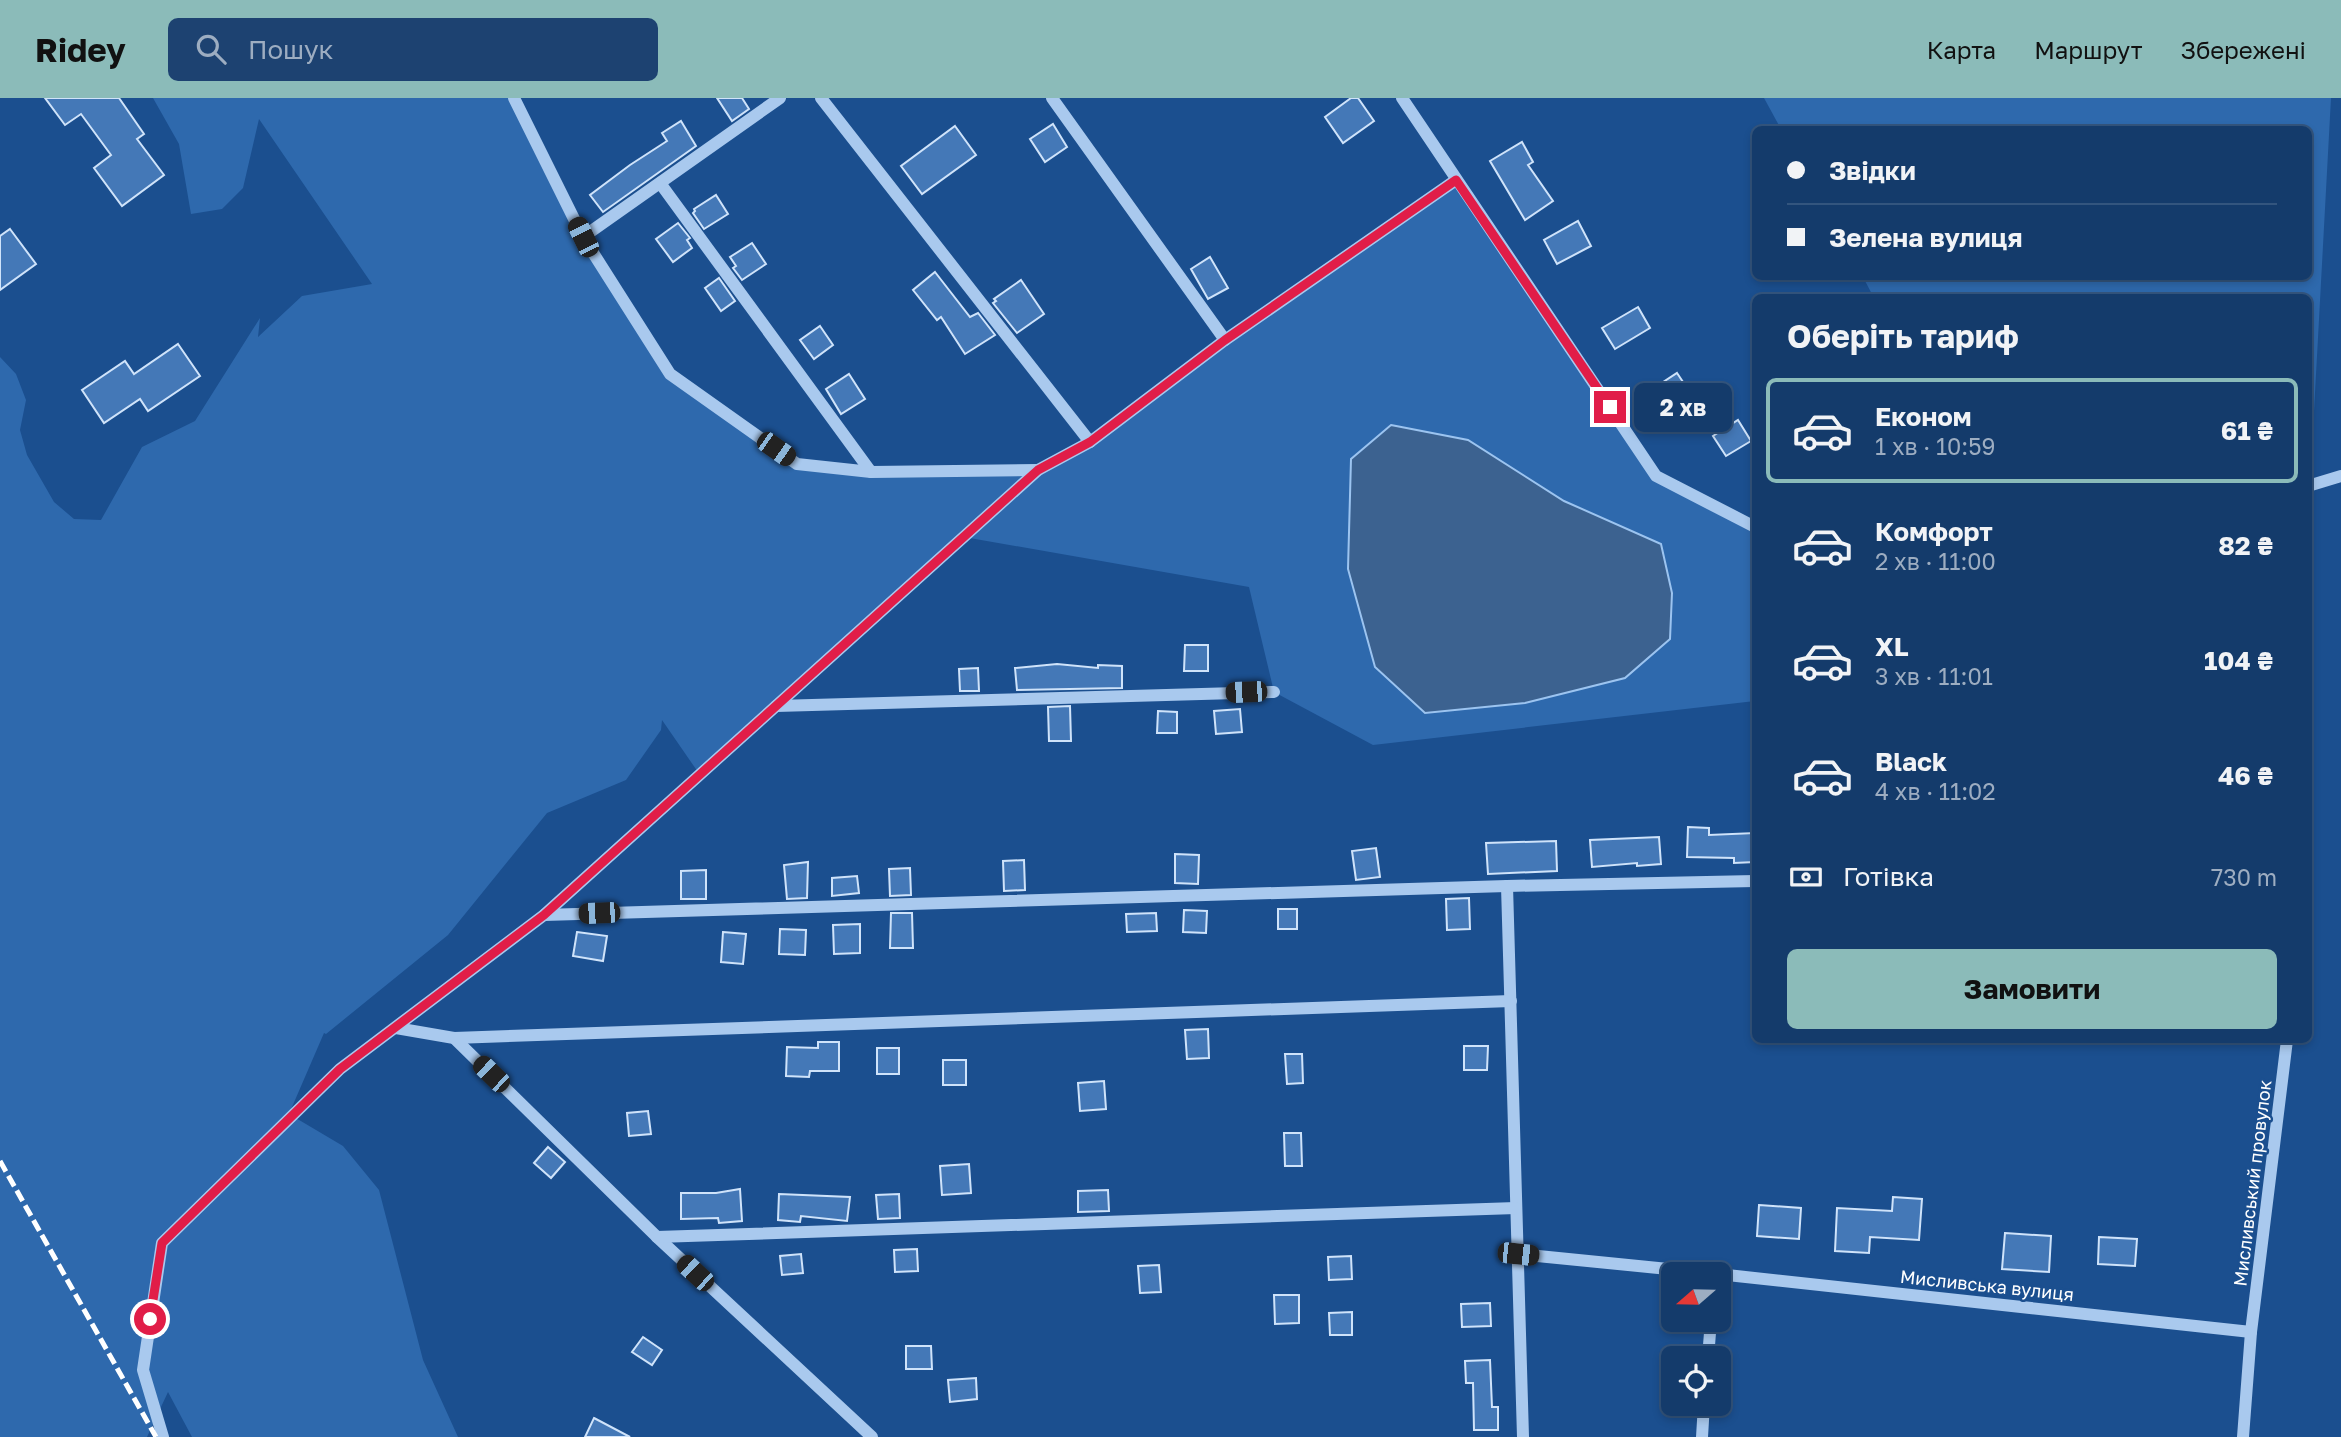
<!DOCTYPE html>
<html lang="uk">
<meta charset="utf-8">
<style>
body{margin:0;font-family:"Golos Text",sans-serif;background:#1d4271;color:#f1f3f6;height:100vh;display:flex;flex-direction:column;font-size:26px;white-space:nowrap}
*{box-sizing:border-box;margin:0}
p{font-size:23px;color:#9dadc1}
.icon{flex:none;width:38px;height:38px;fill:none;stroke:currentColor;stroke-width:2;stroke-linecap:round;stroke-linejoin:round}
.map{position:relative;flex:1;overflow:hidden}
.drawer{position:absolute;left:1752px;top:196px;width:560px;height:749px;display:flex;flex-direction:column;background:#143b6b;border-radius:10px;box-shadow:0 4px 10px #0003,0 0 0 2px #33557e}
.drawer>*{flex:none}
.hud{position:absolute;left:1752px;top:28px;width:560px;height:154px;border-radius:10px;box-shadow:0 4px 10px #0003,0 0 0 2px #33557e;display:grid;align-content:center;height:154px;padding:0 35px;background:#143b6b}
.needle{width:46px;rotate:250deg}
.tools{position:absolute;left:1661px;top:1164px;display:grid;gap:14px}
.tools a{display:grid;place-items:center;width:70px;height:70px;border-radius:10px;background:#143b6b;box-shadow:0 4px 10px #0003,0 0 0 2px #33557e;font-size:35px}
.end{position:absolute;width:32px;height:32px;margin:-16px;border:9px solid #e11d48;background:#fff;box-shadow:0 0 0 4px #fff}
.from{border-radius:50%}
.bubble{position:absolute;height:49px;border-radius:10px;background:#143b6b;box-shadow:0 4px 10px #0003,0 0 0 2px #33557e;font-size:23px;font-weight:700;line-height:49px;text-align:center}
.car{position:absolute;width:21px;height:42px;margin:-21px -10px;border-radius:9px;box-shadow:0 0 5px 2px #0007;background:linear-gradient(#222 24%,#8ab4d8 0 40%,#222 0 76%,#8ab4d8 0 86%,#222 0)}
.hud b{display:flex;align-items:center;gap:24px;height:66px;font-size:26px}
.hud b+b{border-top:2px solid #33557e}
.hud i{width:18px;height:18px;background:#f1f3f6}
ul{padding:0;list-style:none}
li{display:flex;align-items:center;gap:21px;height:105px;margin:0 14px 10px;padding:0 21px;border:4px solid transparent;border-radius:10px}
li div{flex:1}
li b{display:block;font-size:26px}
li em{font-style:normal;font-weight:700}
li.on{border-color:#8bbbb9}
li>.icon{width:63px;height:63px;stroke-width:1.5}
h2{padding:0 35px;font-size:32px;line-height:84px}
.pay{display:flex;align-items:center;gap:18px;height:77px;padding:0 35px;font-size:26px}
.pay p{margin-inline-start:auto}
.primary-button{display:flex;gap:14px;margin-top:auto;padding:14px 35px}
.primary-button a{flex:1;height:80px;border-radius:10px;background:#8bbbb9;color:#111;font-size:28px;font-weight:700;line-height:80px;text-align:center}
header{display:flex;align-items:center;gap:42px;box-sizing:border-box;height:98px;padding:0 35px;background:#8bbbb9;color:#111}
header strong{font-size:33px}
nav{display:flex;gap:38px;margin-inline-start:auto;font-size:24px}
.search{width:490px;height:63px;background:#1d4271;display:flex;align-items:center;gap:18px;box-sizing:border-box;padding:0 24px;border-radius:10px;color:#9dadc1;font-size:26px}
.map>svg:first-child{display:block}
</style>
<header>
<strong>Ridey</strong>
<div class="search"><svg class="icon" aria-label="search" viewBox="0 0 24 24"><circle cx="10" cy="10" r="6"/><path d="M15 15l6 6"/></svg>Пошук</div>
<nav><a>Карта</a><a>Маршрут</a><a>Збережені</a></nav>
</header>
<div class="map">
<svg width="2341" height="1339" viewBox="0 0 2341 1339">
<rect width="100%" height="100%" fill="#1b4f8f"/>
<g fill="#2e69ad">
<path d="M 153,0 L 514,0 L 583,139 L 670,276 L 797,366 L 1038,372 L 1090,344 L 1456,82 L 1656,378 L 1755,429 L 1755,603 L 1373,647 L 1274,594 L 1249,489 L 964,439 L 700,677 L 662,622 L 661,632 L 626,682 L 547,715 L 448,837 L 326,936 L 324,935 L 289,1016 L 343,1048 L 379,1092 L 423,1262 L 458,1339 L 192,1339 L 168,1294 L 147,1339 L 0,1339 L 0,259 L 16,276 L 26,302 L 20,332 L 27,357 L 54,404 L 74,421 L 101,422 L 142,349 L 195,323 L 260,220 L 258,239 L 302,198 L 372,186 L 259,21 L 243,90 L 222,111 L 191,116 L 179,46 Z"/>
<path d="M 1764,0 L 2331,0 L 2310,387 L 2308,475 L 2308,200 L 1874,200 L 1863,179 L 2308,178 L 2308,32 L 1781,31 Z"/>
</g>
<path fill="#3c6290" stroke="#9cc4f0" stroke-width="2" d="M 1391,327 L 1468,342 L 1564,403 L 1661,446 L 1672,495 L 1670,541 L 1625,580 L 1525,605 L 1425,615 L 1375,569 L 1348,471 L 1351,361 Z"/>
<g fill="#4478b7" stroke="#cfe3fa" stroke-width="2">
<path d="M 45,0 L 119,0 L 144,36 L 137,41 L 164,77 L 122,108 L 94,70 L 111,57 L 81,16 L 65,27 Z"/>
<path d="M 717,0 L 742,0 L 749,11 L 732,23 Z"/>
<path d="M 1351,0 L 1358,0 L 1374,23 L 1343,45 L 1325,19 Z"/>
<path d="M 681,23 L 696,48 L 603,114 L 590,97 L 630,67 L 667,43 L 662,35 Z"/>
<path d="M 1053,26 L 1067,49 L 1045,64 L 1030,41 Z"/>
<path d="M 955,28 L 976,57 L 922,96 L 901,68 Z"/>
<path d="M 1522,44 L 1533,64 L 1528,67 L 1553,103 L 1525,122 L 1490,63 Z"/>
<path d="M 716,97 L 728,116 L 704,131 L 693,115 L 695,113 L 694,111 Z"/>
<path d="M 1578,123 L 1591,148 L 1557,166 L 1544,142 Z"/>
<path d="M 678,125 L 690,140 L 687,142 L 692,150 L 673,164 L 656,141 Z"/>
<path d="M 10,131 L 36,166 L 0,192 L 0,138 Z"/>
<path d="M 752,145 L 766,166 L 742,182 L 733,170 L 736,168 L 730,159 Z"/>
<path d="M 1210,159 L 1228,190 L 1208,201 L 1191,171 Z"/>
<path d="M 935,174 L 970,219 L 978,215 L 995,237 L 965,256 L 941,219 L 937,222 L 913,192 Z"/>
<path d="M 719,180 L 735,203 L 721,213 L 705,190 Z"/>
<path d="M 1021,182 L 1044,216 L 1017,235 L 993,205 L 996,203 L 994,201 Z"/>
<path d="M 1638,209 L 1650,230 L 1615,251 L 1602,230 Z"/>
<path d="M 820,228 L 833,247 L 814,261 L 800,242 Z"/>
<path d="M 178,246 L 200,278 L 148,313 L 140,301 L 104,325 L 82,292 L 125,263 L 134,276 Z"/>
<path d="M 1677,275 L 1691,296 L 1664,312 L 1651,292 Z"/>
<path d="M 849,276 L 865,301 L 841,316 L 826,291 Z"/>
<path d="M 1738,322 L 1751,343 L 1726,358 L 1713,338 Z"/>
<path d="M 1185,547 L 1208,547 L 1208,573 L 1184,573 Z"/>
<path d="M 1057,566 L 1098,570 L 1098,567 L 1122,568 L 1122,590 L 1017,592 L 1015,570 Z"/>
<path d="M 978,570 L 979,593 L 960,593 L 959,571 Z"/>
<path d="M 1070,608 L 1071,643 L 1049,643 L 1048,609 Z"/>
<path d="M 1240,611 L 1242,634 L 1216,636 L 1214,613 Z"/>
<path d="M 1158,613 L 1177,614 L 1177,635 L 1157,635 Z"/>
<path d="M 1688,729 L 1709,730 L 1709,737 L 1755,735 L 1755,764 L 1734,765 L 1734,760 L 1687,759 Z"/>
<path d="M 1659,739 L 1661,766 L 1637,768 L 1637,765 L 1592,769 L 1590,742 Z"/>
<path d="M 1556,743 L 1557,773 L 1488,776 L 1486,745 Z"/>
<path d="M 1376,750 L 1380,779 L 1356,782 L 1352,753 Z"/>
<path d="M 1175,756 L 1199,757 L 1198,786 L 1175,785 Z"/>
<path d="M 1024,762 L 1025,792 L 1004,793 L 1003,763 Z"/>
<path d="M 808,764 L 807,800 L 787,801 L 784,767 Z"/>
<path d="M 910,770 L 911,797 L 890,798 L 889,771 Z"/>
<path d="M 706,772 L 706,801 L 681,801 L 681,773 Z"/>
<path d="M 857,778 L 859,795 L 832,798 L 832,780 Z"/>
<path d="M 1469,800 L 1470,831 L 1447,832 L 1446,801 Z"/>
<rect x="1278" y="811" width="19" height="20"/>
<path d="M 1184,812 L 1207,813 L 1206,835 L 1183,834 Z"/>
<path d="M 891,815 L 912,815 L 913,850 L 890,850 Z"/>
<path d="M 1156,815 L 1157,833 L 1127,834 L 1126,816 Z"/>
<path d="M 860,826 L 860,855 L 834,856 L 833,827 Z"/>
<path d="M 780,831 L 806,832 L 805,857 L 779,856 Z"/>
<path d="M 577,834 L 607,838 L 603,863 L 573,858 Z"/>
<path d="M 723,834 L 746,836 L 743,866 L 721,864 Z"/>
<path d="M 1208,931 L 1209,960 L 1187,961 L 1185,932 Z"/>
<path d="M 818,944 L 839,944 L 839,973 L 810,973 L 809,979 L 786,978 L 787,949 L 818,950 Z"/>
<path d="M 1464,948 L 1488,948 L 1487,972 L 1464,972 Z"/>
<rect x="877" y="950" width="22" height="26"/>
<path d="M 1285,956 L 1302,956 L 1303,985 L 1287,986 Z"/>
<rect x="943" y="962" width="23" height="25"/>
<path d="M 1104,983 L 1106,1011 L 1080,1013 L 1078,985 Z"/>
<path d="M 648,1013 L 651,1036 L 629,1038 L 627,1015 Z"/>
<path d="M 1284,1035 L 1301,1035 L 1302,1068 L 1285,1068 Z"/>
<path d="M 548,1049 L 565,1064 L 551,1080 L 534,1065 Z"/>
<path d="M 969,1066 L 971,1095 L 942,1097 L 940,1068 Z"/>
<path d="M 740,1091 L 742,1123 L 719,1125 L 718,1120 L 681,1121 L 681,1095 L 716,1095 Z"/>
<path d="M 1108,1092 L 1109,1113 L 1078,1114 L 1078,1093 Z"/>
<path d="M 779,1096 L 850,1099 L 847,1123 L 801,1118 L 800,1124 L 778,1122 Z"/>
<path d="M 899,1096 L 900,1120 L 878,1121 L 876,1097 Z"/>
<path d="M 1893,1099 L 1922,1101 L 1919,1142 L 1870,1139 L 1869,1155 L 1835,1153 L 1837,1110 L 1892,1113 Z"/>
<path d="M 1759,1107 L 1801,1110 L 1799,1141 L 1757,1138 Z"/>
<path d="M 2005,1135 L 2051,1138 L 2049,1174 L 2002,1171 Z"/>
<path d="M 2099,1139 L 2137,1141 L 2135,1168 L 2098,1166 Z"/>
<path d="M 917,1151 L 918,1173 L 895,1174 L 894,1152 Z"/>
<path d="M 801,1156 L 803,1175 L 782,1177 L 780,1158 Z"/>
<path d="M 1351,1158 L 1352,1181 L 1329,1182 L 1328,1159 Z"/>
<path d="M 1159,1167 L 1161,1194 L 1140,1195 L 1138,1168 Z"/>
<path d="M 1274,1197 L 1299,1197 L 1299,1225 L 1275,1226 Z"/>
<path d="M 1490,1205 L 1491,1228 L 1462,1229 L 1461,1206 Z"/>
<path d="M 1352,1214 L 1352,1237 L 1330,1237 L 1329,1215 Z"/>
<path d="M 643,1239 L 662,1252 L 652,1267 L 632,1254 Z"/>
<path d="M 906,1248 L 931,1248 L 932,1271 L 906,1271 Z"/>
<path d="M 1490,1262 L 1492,1309 L 1498,1309 L 1498,1332 L 1474,1332 L 1473,1285 L 1466,1285 L 1465,1263 Z"/>
<path d="M 976,1280 L 977,1301 L 950,1304 L 948,1282 Z"/>
<path d="M 594,1320 L 630,1339 L 585,1339 Z"/>
</g>
<g fill="none" stroke-linecap="round" stroke-linejoin="round">
<g stroke="#a9c9ee" stroke-width="12">
<path d="M 514,0 L 583,139 L 670,276 L 797,366 L 871,374 L 1038,372"/>
<path d="M 821,0 L 1090,344"/>
<path d="M 1052,0 L 1225,242"/>
<path d="M 1402,0 L 1656,378 L 1755,429"/>
<path d="M 660,85 L 871,374"/>
<path d="M 583,139 L 780,0"/>
<path d="M 2308,388 L 2341,378"/>
<path d="M 776,608 L 1274,594"/>
<path d="M 1507,788 L 1523,1339"/>
<path d="M 544,817 L 1507,788 L 1755,783"/>
<path d="M 396,930 L 454,940 L 657,1139 L 872,1339"/>
<path d="M 454,940 L 1511,903"/>
<path d="M 657,1139 L 1516,1110"/>
<path d="M 1518,1156 L 1718,1176"/>
<path d="M 1718,1176 L 2251,1234"/>
<path d="M 1708,1260 L 1711,1222"/>
<path d="M 163,1339 L 143,1272 L 162,1145 L 340,971 L 544,817 L 1038,372 L 1090,344 L 1225,242 L 1456,82"/>
<path d="M 1702,1339 L 1704,1306"/>
<path d="M 2243,1339 L 2251,1234 L 2287,942"/>
</g>
<path stroke="#fff" stroke-width="5" stroke-dasharray="12 5" stroke-linecap="butt" d="M 0,1063 L 156,1339"/>
</g>
<g fill="none" stroke-linecap="round" stroke-linejoin="round">
<path stroke="#e11d48" stroke-width="9" d="M 150,1221 L 162,1145 L 340,971 L 544,817 L 1038,372 L 1090,344 L 1225,242 L 1456,82 L 1610,309"/>
</g>
<g text-anchor="middle" dominant-baseline="central" stroke-width="5" stroke-linejoin="round" paint-order="stroke">
<g font-size="18" fill="#fff" stroke="#1b4f8f">
<text transform="translate(2252 1085) rotate(-83)">Мисливський провулок</text>
<text transform="translate(1987 1187) rotate(6)">Мисливська вулиця</text>
</g>
</g>
</svg>
<div class="tools">
<a><svg class="needle" viewBox="-14 -14 28 28"><path d="M0-13l5 13h-10z" fill="#e53935"/><path d="M0 13l5-13h-10z" fill="#9dadc1"/></svg></a>
<a><svg class="icon" aria-label="locate" viewBox="0 0 24 24"><circle cx="12" cy="12" r="6"/><path d="M12 2v4M12 18v4M2 12h4M18 12h4"/></svg></a>
</div>
<i class="end from" style="left:150px;top:1221px"></i>
<i class="end" style="left:1610px;top:309px"></i>
<div class="bubble" style="left:1634px;top:285px;width:98px">2 хв</div>
<i class="car" style="left:583px;top:139px;rotate:334deg"></i>
<i class="car" style="left:776px;top:351px;rotate:125deg"></i>
<i class="car" style="left:1246px;top:594px;rotate:268deg"></i>
<i class="car" style="left:599px;top:815px;rotate:268deg"></i>
<i class="car" style="left:491px;top:976px;rotate:314deg"></i>
<i class="car" style="left:1518px;top:1156px;rotate:96deg"></i>
<i class="car" style="left:695px;top:1175px;rotate:313deg"></i>
<div class="hud">
<b><i class="from"></i>Звідки</b>
<b><i></i>Зелена вулиця</b>
</div>
<section class="drawer">
<h2>Оберіть тариф</h2>
<ul>
<li class="on"><svg class="icon" aria-label="car" viewBox="0 0 24 24"><path d="M5 17H2v-5l4-1 3-4h7l3 4 3 1v5h-3M9 17h6M6 11h13"/><circle cx="7" cy="17" r="2"/><circle cx="17" cy="17" r="2"/></svg><div><b>Економ</b><p>1 хв · 10:59</p></div><em>61 ₴</em></li>
<li><svg class="icon" aria-label="car" viewBox="0 0 24 24"><path d="M5 17H2v-5l4-1 3-4h7l3 4 3 1v5h-3M9 17h6M6 11h13"/><circle cx="7" cy="17" r="2"/><circle cx="17" cy="17" r="2"/></svg><div><b>Комфорт</b><p>2 хв · 11:00</p></div><em>82 ₴</em></li>
<li><svg class="icon" aria-label="car" viewBox="0 0 24 24"><path d="M5 17H2v-5l4-1 3-4h7l3 4 3 1v5h-3M9 17h6M6 11h13"/><circle cx="7" cy="17" r="2"/><circle cx="17" cy="17" r="2"/></svg><div><b>XL</b><p>3 хв · 11:01</p></div><em>104 ₴</em></li>
<li><svg class="icon" aria-label="car" viewBox="0 0 24 24"><path d="M5 17H2v-5l4-1 3-4h7l3 4 3 1v5h-3M9 17h6M6 11h13"/><circle cx="7" cy="17" r="2"/><circle cx="17" cy="17" r="2"/></svg><div><b>Black</b><p>4 хв · 11:02</p></div><em>46 ₴</em></li>
</ul>
<div class="pay"><svg class="icon" aria-label="cash" viewBox="0 0 24 24"><path d="M3 7h18v10H3z"/><circle cx="12" cy="12" r="2"/></svg>Готівка<p>730 m</p></div>
<div class="primary-button"><a>Замовити</a></div>
</section>
</div>
